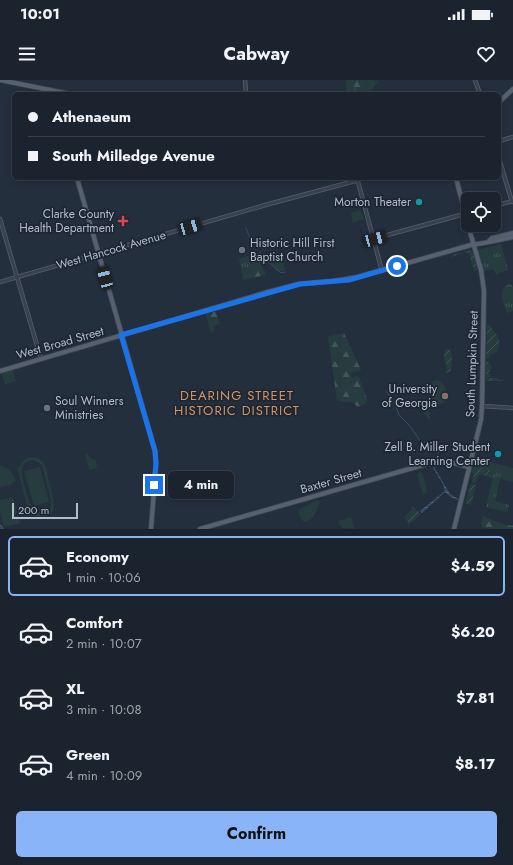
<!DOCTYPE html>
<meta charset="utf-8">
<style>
body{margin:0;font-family:Jost,sans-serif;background:#282f3a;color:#f1f3f6;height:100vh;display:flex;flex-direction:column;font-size:15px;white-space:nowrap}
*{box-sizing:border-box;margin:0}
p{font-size:13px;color:#a0a4aa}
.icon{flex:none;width:22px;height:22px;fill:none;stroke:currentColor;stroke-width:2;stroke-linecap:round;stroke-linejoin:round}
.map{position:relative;height:449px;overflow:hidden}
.side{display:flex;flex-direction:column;background:#1b232e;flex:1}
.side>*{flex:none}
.banner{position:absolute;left:12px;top:12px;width:489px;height:88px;border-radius:6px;box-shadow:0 2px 6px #0003,0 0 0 1px #39404a;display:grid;align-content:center;height:88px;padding:0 16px;background:#1b232e}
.buttons{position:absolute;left:461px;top:112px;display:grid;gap:8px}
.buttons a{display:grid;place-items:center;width:40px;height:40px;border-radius:6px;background:#1b232e;box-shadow:0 2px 6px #0003,0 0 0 1px #39404a;font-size:20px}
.scale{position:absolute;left:12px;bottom:10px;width:66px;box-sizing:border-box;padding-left:4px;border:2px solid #b4bcc9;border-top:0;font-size:11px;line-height:14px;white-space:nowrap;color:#b4bcc9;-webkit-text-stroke:3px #1d2633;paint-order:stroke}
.end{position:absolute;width:18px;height:18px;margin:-9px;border:5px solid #1a73e8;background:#fff;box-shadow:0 0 0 2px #fff}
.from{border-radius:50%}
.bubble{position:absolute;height:28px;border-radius:6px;background:#1b232e;box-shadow:0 2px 6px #0003,0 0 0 1px #39404a;font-size:13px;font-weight:700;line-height:28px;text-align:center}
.car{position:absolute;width:12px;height:24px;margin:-12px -6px;border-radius:5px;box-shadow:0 0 3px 1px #0007;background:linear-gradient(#222 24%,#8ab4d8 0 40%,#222 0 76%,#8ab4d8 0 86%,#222 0)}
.banner b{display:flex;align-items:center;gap:14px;height:38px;font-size:15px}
.banner b+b{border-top:1px solid #39404a}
.banner i{width:10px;height:10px;background:#f1f3f6}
ul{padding:7px 0 0;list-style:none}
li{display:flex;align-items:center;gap:12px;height:60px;margin:0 8px 6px;padding:0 8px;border:2px solid transparent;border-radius:6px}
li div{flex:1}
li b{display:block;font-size:15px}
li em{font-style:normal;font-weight:700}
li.selected{border-color:#8ab4f8}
li>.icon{width:36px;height:36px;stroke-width:1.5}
.cta{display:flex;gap:8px;margin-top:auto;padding:8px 16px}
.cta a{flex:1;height:46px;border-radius:6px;background:#8ab4f8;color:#111;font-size:16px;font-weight:700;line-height:46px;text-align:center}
.status{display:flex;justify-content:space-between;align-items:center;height:28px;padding:0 20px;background:#1b232e;direction:ltr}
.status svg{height:11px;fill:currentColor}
header{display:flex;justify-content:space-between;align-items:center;height:52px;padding:0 16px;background:#1b232e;font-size:18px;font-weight:700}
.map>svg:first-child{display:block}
</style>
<div class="status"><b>10:01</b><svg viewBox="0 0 49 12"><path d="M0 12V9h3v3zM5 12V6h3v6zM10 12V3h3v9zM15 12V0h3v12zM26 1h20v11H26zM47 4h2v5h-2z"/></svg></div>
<header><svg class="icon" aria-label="menu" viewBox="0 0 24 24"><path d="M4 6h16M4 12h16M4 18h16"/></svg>Cabway<svg class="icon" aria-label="heart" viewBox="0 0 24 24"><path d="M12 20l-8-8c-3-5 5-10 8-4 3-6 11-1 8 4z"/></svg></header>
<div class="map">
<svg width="513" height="449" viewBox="0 0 513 449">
<defs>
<pattern id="forest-firs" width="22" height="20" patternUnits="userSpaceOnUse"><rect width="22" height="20" fill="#263c3f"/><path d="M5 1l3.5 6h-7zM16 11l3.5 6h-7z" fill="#435659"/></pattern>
<pattern id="park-tufts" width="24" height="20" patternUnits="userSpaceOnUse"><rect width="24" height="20" fill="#263c3f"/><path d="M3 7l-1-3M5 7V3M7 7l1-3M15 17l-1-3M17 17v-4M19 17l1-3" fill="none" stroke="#435659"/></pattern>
<pattern id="garden-furrows" width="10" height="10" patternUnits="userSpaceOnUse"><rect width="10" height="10" fill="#263c3f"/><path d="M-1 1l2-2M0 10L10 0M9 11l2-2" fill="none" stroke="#435659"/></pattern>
<pattern id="water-rules" width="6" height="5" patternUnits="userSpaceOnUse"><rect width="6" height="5" fill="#394c67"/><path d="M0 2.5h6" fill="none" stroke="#53647b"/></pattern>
</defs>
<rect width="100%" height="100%" fill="#242f3e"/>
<g fill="#263c3f" fill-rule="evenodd">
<path d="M 373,0 L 379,1 L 375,5 L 374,8 L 372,9 L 374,14 L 368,14 L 365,4 Z"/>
<path d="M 360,130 L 364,139 L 353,143 L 351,133 Z"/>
<path d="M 437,300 C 446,303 449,313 446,321 L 440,325 C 430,322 424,302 437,300 Z"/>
<path d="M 425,320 L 429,328 L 430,339 L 429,340 L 418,324 Z"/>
<path d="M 85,374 L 87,374 L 92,379 L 96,380 L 97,388 L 90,390 L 89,389 Z"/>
<path d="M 30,377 C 34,377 38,377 42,381 C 47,386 48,395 49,402 C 53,414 62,442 36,436 L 28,429 L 17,388 L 19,387 L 24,380 ZM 32,380 L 38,382 L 42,386 L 51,420 L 50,429 L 44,433 L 37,432 L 32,428 C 29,421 20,395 22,388 C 24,383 28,381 32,380 Z"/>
<path d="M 0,386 C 9,387 13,393 16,401 L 10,405 L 0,407 Z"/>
<path d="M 40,387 L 49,422 L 34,426 L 24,391 Z"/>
<path d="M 419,392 L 422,393 L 425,402 L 423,403 L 425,403 L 428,413 L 423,415 L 417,395 Z"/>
<path d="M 13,417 L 20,443 L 4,447 L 0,432 L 0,420 Z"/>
<path d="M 318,420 L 320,422 C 317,431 314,440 304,442 C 300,438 297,434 300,429 Z"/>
<path d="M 351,437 L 354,449 L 342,448 L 338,441 Z"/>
</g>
<g fill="url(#forest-firs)">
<path d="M 346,0 L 373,0 L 365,4 L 368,14 L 346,14 Z"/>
<path d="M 282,177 L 285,191 L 277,191 L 268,180 Z"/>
<path d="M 262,187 L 266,195 L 243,200 L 242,193 Z"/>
<path d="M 216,231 L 220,244 L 213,246 L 214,250 L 211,253 L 206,234 Z"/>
<path d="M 344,253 L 361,290 L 350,294 L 352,298 L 358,295 L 367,319 L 366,323 C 355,330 358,325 351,322 C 347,321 341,322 337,321 L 328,257 Z"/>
<path d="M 483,435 C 487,440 504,444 512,446 L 513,445 L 513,449 L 490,449 L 481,447 Z"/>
</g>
<g fill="url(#park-tufts)">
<path d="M 501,164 L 508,190 L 496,194 L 493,189 L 484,191 L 478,170 Z"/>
<path d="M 255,174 L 262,187 L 242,193 L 239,179 Z"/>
<path d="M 509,204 L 513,206 L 513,231 L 507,233 C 504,224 496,209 509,204 Z"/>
<path d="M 12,290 L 16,301 L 5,304 L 2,293 Z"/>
<path d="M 474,378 L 513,388 L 513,402 L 500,399 L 495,421 L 509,425 L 507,432 L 486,427 L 493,397 L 470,392 Z"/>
</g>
<g fill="url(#garden-furrows)">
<path d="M 471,170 L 473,172 L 478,190 L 474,191 L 469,173 L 466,172 L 451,177 L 451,175 Z"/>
<path d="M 487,245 L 489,245 C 497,255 503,259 497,272 L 491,274 L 488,279 L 486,278 Z"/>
<path d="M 450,269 L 452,277 L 451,291 L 446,293 L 445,291 L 447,290 L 444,277 L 445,270 Z"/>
<path d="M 488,281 L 492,288 L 490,289 L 489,292 L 491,297 L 488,297 L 488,298 L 497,298 L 500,300 L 504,299 L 504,301 L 486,301 L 486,282 Z"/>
<path d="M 475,387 L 492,391 L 494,398 L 479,394 L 476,403 L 472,402 Z"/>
<path d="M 471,404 L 476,405 L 471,425 L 465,423 Z"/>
<path d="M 412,426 L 421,434 L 408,446 L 408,442 L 404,437 L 412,429 Z"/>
</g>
<path fill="url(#water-rules)" d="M 434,387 L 450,414 L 458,419 L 458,420 L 451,417 L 445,412 L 422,433 L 420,431 L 445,411 L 443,404 L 433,388 Z"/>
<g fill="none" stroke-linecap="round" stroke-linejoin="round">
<g stroke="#394c67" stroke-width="1">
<path d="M 355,14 L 355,4 L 358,0"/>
<path d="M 246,148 L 250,158"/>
<path d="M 260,172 L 263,177 L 281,193 L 285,192"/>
<path d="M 386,311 L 394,322 L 399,335 L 410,346 L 425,368"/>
</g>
<defs>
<g id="minor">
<path d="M 245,0 L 246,14"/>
<path d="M 475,0 L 480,14"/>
<path d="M 499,61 L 513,57"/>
<path d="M 499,78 L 512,122"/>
<path d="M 357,98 L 382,191"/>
<path d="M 494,126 L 513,121"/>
<path d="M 0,139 L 41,279"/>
<path d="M 373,159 L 468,133"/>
<path d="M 0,202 L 269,124 L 355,101 L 359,98"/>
<path d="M 482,326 L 513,328"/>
<path d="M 0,447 L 1,449"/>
</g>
<g id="major">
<path d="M 0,0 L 70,14"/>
<path d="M 499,22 L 513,9"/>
<path d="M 77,98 L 155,371 L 156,385 L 151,449"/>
<path d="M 456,98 L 468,144"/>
<path d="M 489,161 L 492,158 L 513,153"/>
<path d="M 0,291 L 268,212 L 299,204 L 334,201 L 358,197 L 471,165 C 486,163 499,160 513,157"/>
<path d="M 200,449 L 437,381 L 446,381 L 469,387"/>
<path d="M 454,449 L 481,340 L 482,326 L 484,211 L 481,190 L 468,145"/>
</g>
</defs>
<use href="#minor" stroke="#565f6c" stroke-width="4.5"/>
<use href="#major" stroke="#414a57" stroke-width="5.5"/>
<use href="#minor" stroke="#38414e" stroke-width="3"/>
<use href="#major" stroke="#56606e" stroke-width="4"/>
</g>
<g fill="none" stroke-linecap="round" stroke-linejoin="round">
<path stroke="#1a73e8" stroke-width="5" d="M 154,405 L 156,383 L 155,371 L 121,255 L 300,204 L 349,200 L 397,186"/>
</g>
<g fill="#0f9aa8" stroke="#1d2633" stroke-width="1.5">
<circle cx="419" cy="122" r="4"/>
<circle cx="498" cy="374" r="4"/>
</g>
<path fill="#e0444e" stroke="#1d2633" stroke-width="1.5" d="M121 135h4v4h4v4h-4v4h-4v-4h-4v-4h4z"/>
<g fill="#6b7280" stroke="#1d2633" stroke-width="1.5">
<circle cx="242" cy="170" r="4"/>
<circle cx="47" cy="328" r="4"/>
</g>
<circle fill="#8d6e63" stroke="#1d2633" stroke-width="1.5" cx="445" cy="316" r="4"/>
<g text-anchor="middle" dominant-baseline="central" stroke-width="3.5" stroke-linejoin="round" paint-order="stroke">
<g font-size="12" fill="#b4bcc9" stroke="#1d2633" text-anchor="end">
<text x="411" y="122">Morton Theater</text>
<text x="114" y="134">Clarke County<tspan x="114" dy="14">Health Department</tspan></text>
<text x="250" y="163" text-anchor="start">Historic Hill First<tspan x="250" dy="14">Baptist Church</tspan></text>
<text x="437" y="309">University<tspan x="437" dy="14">of Georgia</tspan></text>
<text x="55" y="321" text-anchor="start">Soul Winners<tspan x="55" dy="14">Ministries</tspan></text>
<text x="490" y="367">Zell B. Miller Student<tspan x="490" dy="14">Learning Center</tspan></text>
</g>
<g font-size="12" fill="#b4bcc9" stroke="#1d2633">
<text transform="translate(111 170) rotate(-16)">West Hancock Avenue</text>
<text transform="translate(60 263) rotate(-16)">West Broad Street</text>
<text transform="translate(472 284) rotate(-88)">South Lumpkin Street</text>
<text transform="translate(331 401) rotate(-16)">Baxter Street</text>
</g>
<g font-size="13" letter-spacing="1" fill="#d59563" stroke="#1d2633">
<text x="237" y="315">DEARING STREET<tspan x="237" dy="15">HISTORIC DISTRICT</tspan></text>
</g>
</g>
</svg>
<div class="buttons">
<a><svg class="icon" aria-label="locate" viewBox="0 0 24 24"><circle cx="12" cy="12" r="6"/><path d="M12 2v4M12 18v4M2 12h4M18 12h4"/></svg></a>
</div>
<div class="scale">200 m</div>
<i class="end from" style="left:397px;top:186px"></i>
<i class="end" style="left:154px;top:405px"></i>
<div class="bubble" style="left:168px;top:391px;width:66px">4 min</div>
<i class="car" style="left:190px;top:147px;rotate:74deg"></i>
<i class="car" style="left:375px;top:159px;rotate:75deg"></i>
<i class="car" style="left:105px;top:198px;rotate:345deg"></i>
<div class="banner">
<b><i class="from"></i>Athenaeum</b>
<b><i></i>South Milledge Avenue</b>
</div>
</div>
<section class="side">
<ul>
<li class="selected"><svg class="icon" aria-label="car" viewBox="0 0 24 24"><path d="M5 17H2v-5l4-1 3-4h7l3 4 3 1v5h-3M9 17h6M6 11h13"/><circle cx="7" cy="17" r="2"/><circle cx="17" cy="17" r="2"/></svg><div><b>Economy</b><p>1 min · 10:06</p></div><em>$4.59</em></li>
<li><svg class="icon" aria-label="car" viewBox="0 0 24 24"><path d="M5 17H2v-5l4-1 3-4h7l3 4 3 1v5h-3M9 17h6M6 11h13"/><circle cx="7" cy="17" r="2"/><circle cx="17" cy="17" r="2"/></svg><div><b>Comfort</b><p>2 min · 10:07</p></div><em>$6.20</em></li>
<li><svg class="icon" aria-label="car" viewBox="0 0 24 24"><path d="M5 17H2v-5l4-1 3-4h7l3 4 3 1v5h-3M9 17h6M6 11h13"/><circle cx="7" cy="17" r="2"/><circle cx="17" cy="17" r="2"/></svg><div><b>XL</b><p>3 min · 10:08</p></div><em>$7.81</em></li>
<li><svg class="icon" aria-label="car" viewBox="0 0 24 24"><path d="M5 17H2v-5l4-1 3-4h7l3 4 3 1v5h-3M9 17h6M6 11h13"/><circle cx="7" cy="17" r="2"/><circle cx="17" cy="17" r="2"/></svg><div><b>Green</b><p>4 min · 10:09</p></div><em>$8.17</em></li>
</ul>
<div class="cta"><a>Confirm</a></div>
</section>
